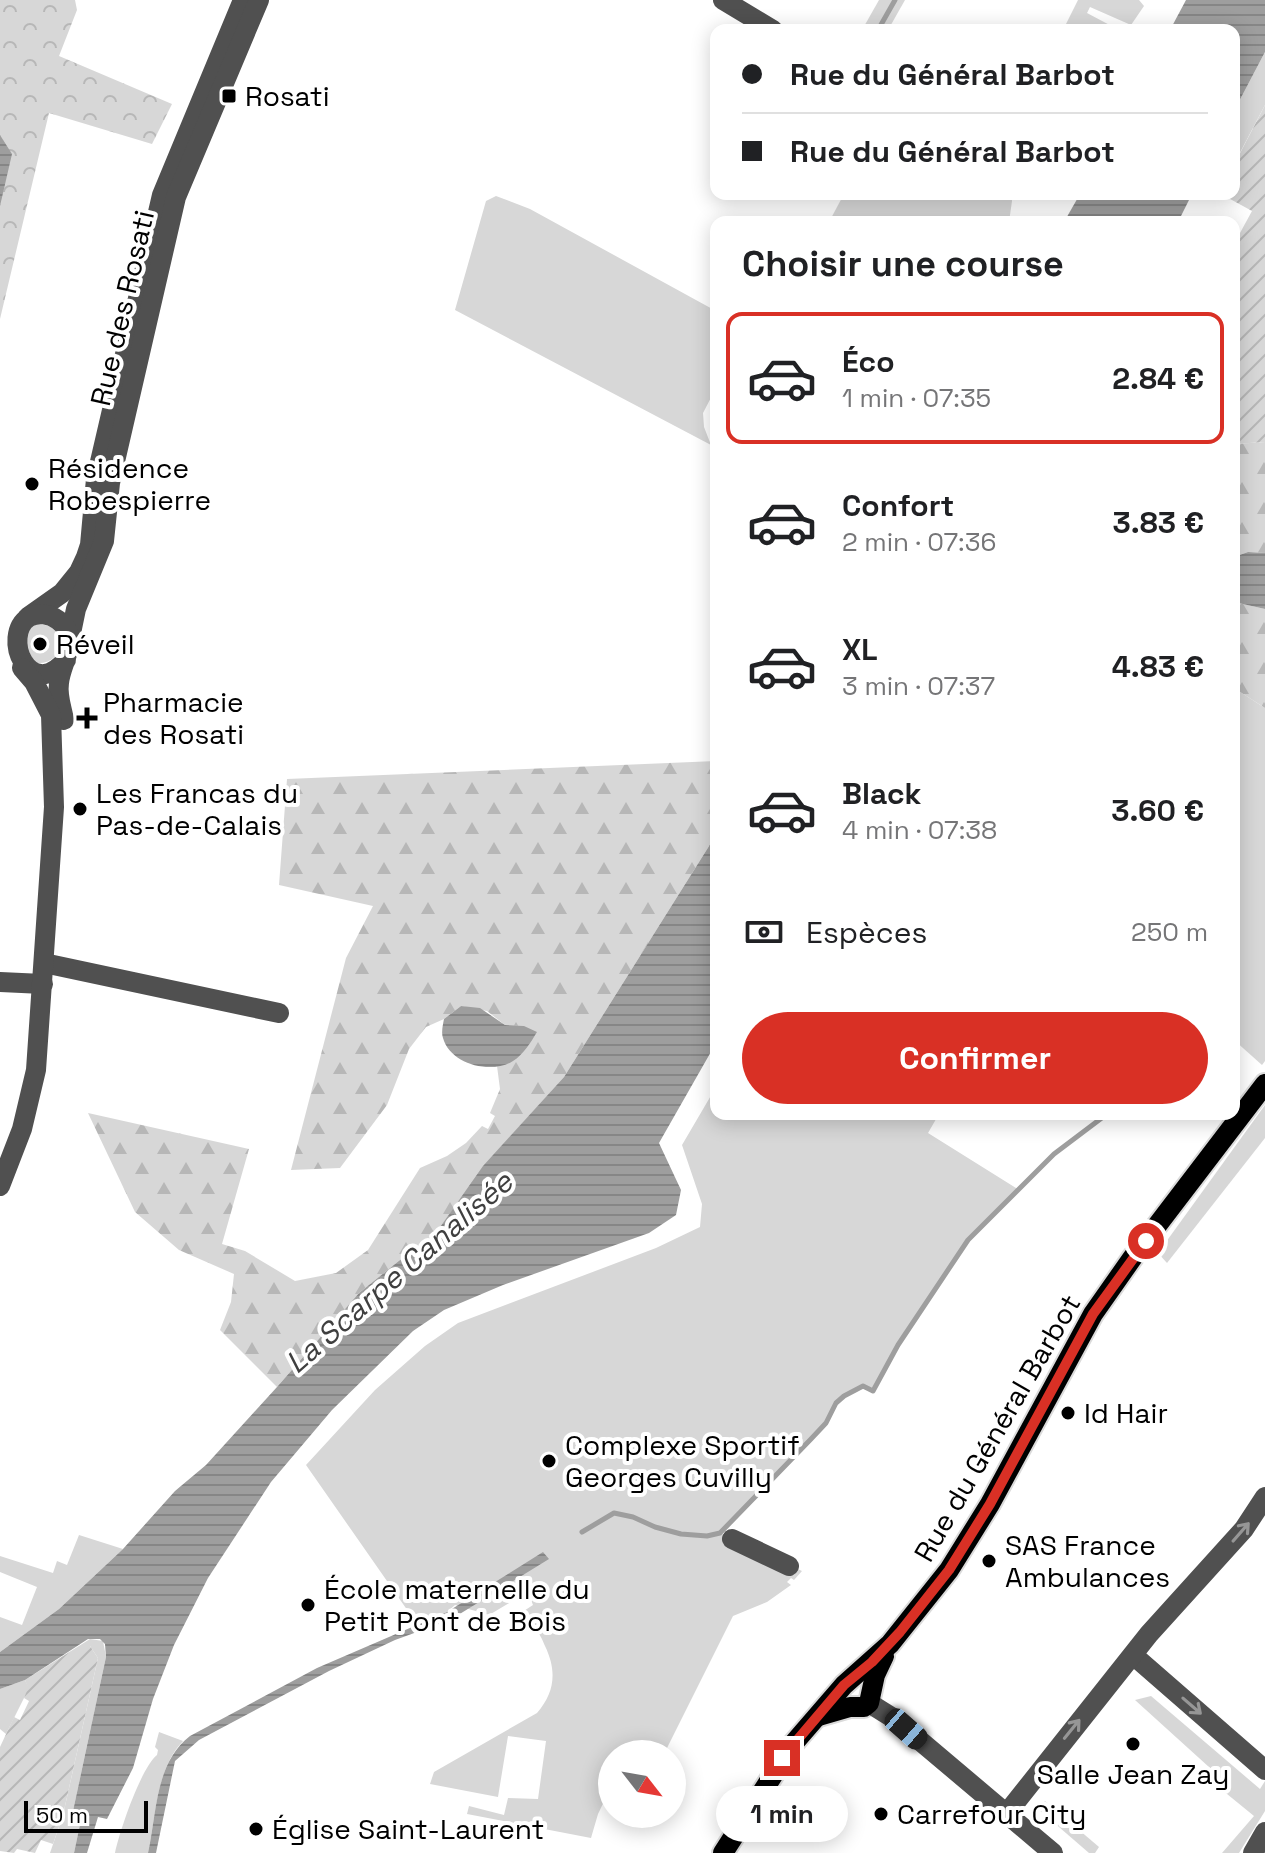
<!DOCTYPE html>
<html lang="fr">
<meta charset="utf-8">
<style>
body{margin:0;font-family:"Space Grotesk",sans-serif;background:#f2f2f2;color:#202124;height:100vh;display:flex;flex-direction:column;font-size:30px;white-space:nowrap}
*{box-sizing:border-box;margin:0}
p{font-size:26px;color:#757577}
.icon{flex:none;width:44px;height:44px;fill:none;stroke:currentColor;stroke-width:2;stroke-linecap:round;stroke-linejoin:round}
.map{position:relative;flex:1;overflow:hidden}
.sheet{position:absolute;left:710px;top:216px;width:530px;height:904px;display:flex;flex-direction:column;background:#fff;border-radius:16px;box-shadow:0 4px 20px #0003}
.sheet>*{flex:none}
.hud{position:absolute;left:710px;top:24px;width:530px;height:176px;border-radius:16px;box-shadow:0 4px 20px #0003;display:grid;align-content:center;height:176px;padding:0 32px;background:#fff}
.needle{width:52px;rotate:121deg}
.controls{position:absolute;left:598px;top:1740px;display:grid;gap:16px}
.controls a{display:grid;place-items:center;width:88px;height:88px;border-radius:50%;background:#fff;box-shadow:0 4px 20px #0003;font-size:40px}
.scale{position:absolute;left:24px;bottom:20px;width:124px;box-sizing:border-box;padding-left:8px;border:4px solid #000;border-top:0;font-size:22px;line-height:28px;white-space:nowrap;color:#000;-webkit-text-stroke:6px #fff;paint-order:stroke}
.end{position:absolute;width:36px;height:36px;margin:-18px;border:10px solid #d93025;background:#fff;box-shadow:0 0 0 4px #fff}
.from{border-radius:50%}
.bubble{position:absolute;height:56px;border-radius:28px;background:#fff;box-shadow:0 4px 20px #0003;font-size:26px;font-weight:700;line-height:56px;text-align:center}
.car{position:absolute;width:24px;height:48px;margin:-24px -12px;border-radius:10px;box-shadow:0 0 6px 2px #0007;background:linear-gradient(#222 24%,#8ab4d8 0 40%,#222 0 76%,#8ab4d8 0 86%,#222 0)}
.hud b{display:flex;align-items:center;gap:28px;height:76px;font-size:30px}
.hud b+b{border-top:2px solid #e0e0e0}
.hud i{width:20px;height:20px;background:#202124}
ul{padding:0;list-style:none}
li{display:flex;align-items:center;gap:24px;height:132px;margin:0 16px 12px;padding:0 16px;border:4px solid transparent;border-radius:16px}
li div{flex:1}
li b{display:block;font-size:30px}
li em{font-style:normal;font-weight:700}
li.active{border-color:#d93025}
li>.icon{width:72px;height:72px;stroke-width:1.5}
h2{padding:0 32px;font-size:36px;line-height:96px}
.pay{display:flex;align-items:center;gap:20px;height:88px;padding:0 32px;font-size:30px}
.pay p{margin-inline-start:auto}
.primary-button{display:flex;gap:16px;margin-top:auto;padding:16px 32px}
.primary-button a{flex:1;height:92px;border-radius:48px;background:#d93025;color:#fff;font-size:32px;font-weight:700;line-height:92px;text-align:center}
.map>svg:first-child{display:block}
</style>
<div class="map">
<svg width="1265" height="1853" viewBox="0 0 1265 1853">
<defs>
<pattern id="forest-firs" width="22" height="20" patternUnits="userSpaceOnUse" patternTransform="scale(2)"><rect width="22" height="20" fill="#d7d7d7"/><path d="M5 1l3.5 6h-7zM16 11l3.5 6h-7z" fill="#b7b7b7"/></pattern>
<pattern id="park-crowns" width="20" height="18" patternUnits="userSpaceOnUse" patternTransform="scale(2)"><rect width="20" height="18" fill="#d7d7d7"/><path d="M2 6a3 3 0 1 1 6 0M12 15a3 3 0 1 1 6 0" fill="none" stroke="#b7b7b7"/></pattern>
<pattern id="garden-furrows" width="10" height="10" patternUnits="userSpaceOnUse" patternTransform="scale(2)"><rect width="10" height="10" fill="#d7d7d7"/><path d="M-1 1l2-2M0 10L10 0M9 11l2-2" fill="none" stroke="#b7b7b7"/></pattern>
<pattern id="water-rules" width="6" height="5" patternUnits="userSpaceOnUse" patternTransform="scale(2)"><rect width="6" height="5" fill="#9e9e9e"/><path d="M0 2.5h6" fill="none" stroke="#868686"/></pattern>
</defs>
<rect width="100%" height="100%" fill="#fff"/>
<g fill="#d7d7d7">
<path d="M 879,0 L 905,0 L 888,30 L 862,30 Z"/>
<path d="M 1078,0 L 1139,0 L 1144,6 L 1131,25 L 1090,7 L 1087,13 L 1119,30 L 1063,30 Z"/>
<path d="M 1265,52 L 1265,105 L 1234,164 L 1234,111 Z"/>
<path d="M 844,194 L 1011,194 L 1012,201 L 1009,222 L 829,222 Z"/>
<path d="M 496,196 L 530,209 L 716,311 L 716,388 L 703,413 L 704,427 L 711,445 L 455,310 L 486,201 Z"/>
<path d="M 36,624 C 68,622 68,666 35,663 L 21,636 Z"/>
<path d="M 1234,688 L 1265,708 L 1265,1061 L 1262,1065 L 1234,1040 Z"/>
<path d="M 716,1087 L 716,1114 L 939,1114 L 928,1133 L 1019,1190 L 968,1240 L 898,1345 L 873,1391 L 863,1386 L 843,1396 L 836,1403 L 826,1423 L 720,1533 L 802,1571 L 794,1580 L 791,1578 L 787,1582 L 791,1585 L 767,1602 L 733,1616 L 664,1754 L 659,1754 L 651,1746 L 642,1754 L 612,1754 L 612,1785 L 598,1814 L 591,1838 L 467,1814 L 469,1806 L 504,1815 L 508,1798 L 538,1799 L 546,1741 L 508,1736 L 498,1797 L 430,1784 L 434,1772 L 537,1713 C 555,1692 557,1671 545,1646 C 542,1639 540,1634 535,1629 C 527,1624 519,1622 510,1620 L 533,1605 L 528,1592 L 489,1615 L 455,1605 L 447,1612 L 417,1624 L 306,1465 L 375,1390 L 425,1346 L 458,1323 L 656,1248 L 700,1227 L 702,1204 L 682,1145 Z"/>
<path d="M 1265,1105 L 1265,1138 L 1167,1263 L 1158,1253 Z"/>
<path d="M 79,1535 L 123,1549 L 59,1609 L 0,1652 L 0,1617 L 22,1625 L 37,1587 L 0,1572 L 0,1556 L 53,1573 L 57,1561 L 67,1565 Z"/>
<path d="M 90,1639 L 103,1641 L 106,1657 L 73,1811 L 81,1812 L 82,1815 L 74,1853 L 50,1853 L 63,1815 L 98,1658 L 90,1646 Z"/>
<path d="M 25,1680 L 29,1688 L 6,1734 L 0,1729 L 0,1689 Z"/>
<path d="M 1151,1696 L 1260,1789 L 1265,1781 L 1265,1811 L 1239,1853 L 1222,1853 L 1254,1816 L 1216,1785 L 1220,1777 L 1135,1700 Z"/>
<path d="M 159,1732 L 183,1741 C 156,1769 156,1816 148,1853 L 115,1853 C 120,1830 141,1768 157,1755 L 158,1750 L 155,1747 Z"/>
<path d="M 1045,1801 L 1099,1847 L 1095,1853 L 1089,1853 L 1037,1808 Z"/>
</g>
<g fill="url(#forest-firs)">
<path d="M 1265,442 L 1265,553 L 1248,552 L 1234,557 L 1234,444 Z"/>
<path d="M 1234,602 L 1265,609 L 1265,708 L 1234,688 Z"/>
<path d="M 716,761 L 716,835 L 564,1077 L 484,1166 L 431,1240 L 405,1256 L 359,1293 L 277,1387 L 220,1330 L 231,1302 L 234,1274 L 179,1250 L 135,1212 L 88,1113 L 249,1149 L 222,1244 L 245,1251 L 295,1281 L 336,1273 L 368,1250 L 420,1168 L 447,1156 L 466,1143 L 482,1126 L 488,1129 L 495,1116 L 490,1113 L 500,1089 L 497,1066 L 512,1061 L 524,1026 L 505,1025 L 487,1011 L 461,1006 L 444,1019 L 426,1027 L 409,1049 L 387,1105 L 340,1168 L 291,1170 L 346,958 L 373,906 L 279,885 L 287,779 Z"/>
</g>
<path fill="url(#park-crowns)" d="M 0,0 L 75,0 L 77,10 L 59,56 L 172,104 L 152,144 L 49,113 L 0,319 Z"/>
<g fill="url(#garden-furrows)">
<path d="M 1265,105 L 1265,442 L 1234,444 L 1234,244 L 1252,211 L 1221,194 L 1234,194 L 1234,165 Z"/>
<path d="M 90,1639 L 90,1646 L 98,1658 L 63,1815 L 53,1844 L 41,1840 L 35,1853 L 17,1849 L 14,1853 L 0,1851 L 0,1747 L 14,1717 L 20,1720 L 29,1701 L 24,1698 L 28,1688 L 25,1680 Z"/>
</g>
<g fill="url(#water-rules)">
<path d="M 1186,0 L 1265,0 L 1265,52 L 1234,111 L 1234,30 L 1170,30 Z"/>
<path d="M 0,135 L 12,154 L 0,206 Z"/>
<path d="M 1080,194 L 1192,194 L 1178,222 L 1064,222 Z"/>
<path d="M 1248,552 L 1265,553 L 1265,609 L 1234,602 L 1234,557 Z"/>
<path d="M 716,835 L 716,1043 L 659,1143 L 681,1190 L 676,1215 L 649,1233 L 503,1285 L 444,1310 L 413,1331 L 332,1410 L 271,1482 L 208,1578 L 174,1645 L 153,1699 L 133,1768 L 107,1819 L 98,1817 L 87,1853 L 74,1853 L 82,1815 L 81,1812 L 73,1811 L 106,1657 L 105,1644 L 100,1639 L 88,1639 L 25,1680 L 0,1689 L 0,1652 L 59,1609 L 123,1549 L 175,1491 L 206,1465 L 277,1387 L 359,1293 L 405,1256 L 431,1240 L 483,1166 L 564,1077 Z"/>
<path d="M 461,1006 L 480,1008 L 505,1025 L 524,1026 L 537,1032 C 531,1042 523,1055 513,1061 C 491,1075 450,1064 443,1038 C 441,1033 443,1024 444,1019 Z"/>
<path d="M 543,1552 L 549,1559 L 450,1620 L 395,1640 L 329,1671 L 199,1740 L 175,1761 L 156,1853 L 148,1853 C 157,1812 155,1763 190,1736 L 317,1668 L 447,1612 Z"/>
</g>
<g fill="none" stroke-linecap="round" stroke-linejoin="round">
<g stroke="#9e9e9e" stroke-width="5">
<path d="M 878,30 L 895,0"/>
<path d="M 1234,998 L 1237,996"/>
<path d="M 582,1532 L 614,1513 L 633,1517 L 655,1527 L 681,1534 L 707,1536 L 720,1533 L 811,1439 L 826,1423 L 836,1403 L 844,1396 L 863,1386 L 873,1391 L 898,1345 L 968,1240 L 1054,1154 L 1107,1114"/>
</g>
<defs>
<g id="major">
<path d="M 819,1716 L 850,1707 L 864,1707 L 869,1703 L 875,1675 L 884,1656"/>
<path d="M 723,1853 L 793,1744 L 844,1685 L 890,1644 L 949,1570 L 990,1504 L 1093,1314 L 1133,1257 L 1265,1084"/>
</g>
</defs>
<use href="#major" stroke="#dbdbdb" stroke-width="24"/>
<g stroke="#505050" stroke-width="20">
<path d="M 723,0 L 773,30"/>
<path d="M 28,617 L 62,593 L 79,572 L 86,557 L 90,545 L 96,479 L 162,195 L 243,0"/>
<path d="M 70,638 L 76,609 L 104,541 L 110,483 L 176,197 L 259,0"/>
<path d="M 64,720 C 62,708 57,696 59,683 C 61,661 82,638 58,620 C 50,614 38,612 29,617 C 0,636 30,703 66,660"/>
<path d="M 44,963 L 279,1013"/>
<path d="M 0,982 L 43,984"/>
<path d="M 0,1186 L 22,1129 L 36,1070 L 54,807 L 51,715 L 34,682 L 22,668"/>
<path d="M 732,1539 L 789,1566"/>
<path d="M 1133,1655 L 1265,1770"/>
<path d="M 869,1703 L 893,1718 L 1053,1853"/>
<path d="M 1007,1813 L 1149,1634 L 1244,1529 L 1265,1497"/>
<path d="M 1253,1853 L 1265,1832"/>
</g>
<use href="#major" stroke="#000" stroke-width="20"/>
</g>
<defs><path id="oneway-shaft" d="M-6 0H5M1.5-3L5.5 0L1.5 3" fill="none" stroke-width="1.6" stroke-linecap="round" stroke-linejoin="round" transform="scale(2)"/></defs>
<g stroke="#969696">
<use href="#oneway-shaft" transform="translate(1241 1532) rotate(-49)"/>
<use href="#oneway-shaft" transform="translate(1192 1706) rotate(41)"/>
<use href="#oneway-shaft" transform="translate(1072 1729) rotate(-51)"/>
</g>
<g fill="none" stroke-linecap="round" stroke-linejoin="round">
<path stroke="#d93025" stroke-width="10" d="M 782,1758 L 844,1685 L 872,1662 L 900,1632 L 949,1570 L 990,1504 L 1093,1314 L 1146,1241"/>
</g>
<g fill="#000" stroke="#fff" stroke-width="3">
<rect x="221" y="88" width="16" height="16" rx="4"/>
<circle cx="32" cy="484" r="8"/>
<circle cx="40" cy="644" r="8"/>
<path d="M83 706h8v8h8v8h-8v8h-8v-8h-8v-8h8z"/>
<circle cx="80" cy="809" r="8"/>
<circle cx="1068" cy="1413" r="8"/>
<circle cx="549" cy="1461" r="8"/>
<circle cx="989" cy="1561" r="8"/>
<circle cx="308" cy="1605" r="8"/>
<circle cx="1133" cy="1744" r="8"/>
<circle cx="881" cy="1814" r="8"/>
<circle cx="256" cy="1829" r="8"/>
</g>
<g text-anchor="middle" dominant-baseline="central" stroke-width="8" stroke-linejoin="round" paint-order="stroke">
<g font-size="28" fill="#000" stroke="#fff" text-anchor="start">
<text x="245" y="96">Rosati</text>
<text x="48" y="468">Résidence<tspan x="48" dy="32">Robespierre</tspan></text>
<text x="56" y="644">Réveil</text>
<text x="103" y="702">Pharmacie<tspan x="103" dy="32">des Rosati</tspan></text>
<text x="96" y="793">Les Francas du<tspan x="96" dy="32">Pas-de-Calais</tspan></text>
<text x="1084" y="1413">Id Hair</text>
<text x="565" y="1445">Complexe Sportif<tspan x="565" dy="32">Georges Cuvilly</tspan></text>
<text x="1005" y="1545">SAS France<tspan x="1005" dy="32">Ambulances</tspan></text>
<text x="324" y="1589">École maternelle du<tspan x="324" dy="32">Petit Pont de Bois</tspan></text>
<text x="1133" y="1774" text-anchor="middle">Salle Jean Zay</text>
<text x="897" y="1814">Carrefour City</text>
<text x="272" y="1829">Église Saint-Laurent</text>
</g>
<g font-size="28" fill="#000" stroke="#fff">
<text transform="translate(122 308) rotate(-77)">Rue des Rosati</text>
<text transform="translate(997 1428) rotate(-60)">Rue du Général Barbot</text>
</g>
<g font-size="30" font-style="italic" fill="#3f3f3f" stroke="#fff">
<text transform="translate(399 1272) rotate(-41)">La Scarpe Canalisée</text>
</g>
</g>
</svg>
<div class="controls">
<a><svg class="needle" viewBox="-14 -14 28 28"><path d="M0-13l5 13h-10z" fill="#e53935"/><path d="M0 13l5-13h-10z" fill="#757577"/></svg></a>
</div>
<div class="scale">50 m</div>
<i class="end from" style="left:1146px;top:1241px"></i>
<i class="end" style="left:782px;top:1758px"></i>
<div class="bubble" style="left:716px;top:1786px;width:132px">1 min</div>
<i class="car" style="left:906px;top:1729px;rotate:131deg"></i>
<div class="hud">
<b><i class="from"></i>Rue du Général Barbot</b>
<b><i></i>Rue du Général Barbot</b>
</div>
<section class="sheet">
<h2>Choisir une course</h2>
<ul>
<li class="active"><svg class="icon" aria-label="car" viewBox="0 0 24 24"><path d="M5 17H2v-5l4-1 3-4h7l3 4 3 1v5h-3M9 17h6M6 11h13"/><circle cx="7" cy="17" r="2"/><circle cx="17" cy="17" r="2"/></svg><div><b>Éco</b><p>1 min · 07:35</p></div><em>2.84 €</em></li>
<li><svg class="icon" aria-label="car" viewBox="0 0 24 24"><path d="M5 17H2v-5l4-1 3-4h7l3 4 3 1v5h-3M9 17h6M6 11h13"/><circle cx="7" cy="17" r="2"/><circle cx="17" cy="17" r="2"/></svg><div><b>Confort</b><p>2 min · 07:36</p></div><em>3.83 €</em></li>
<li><svg class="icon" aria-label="car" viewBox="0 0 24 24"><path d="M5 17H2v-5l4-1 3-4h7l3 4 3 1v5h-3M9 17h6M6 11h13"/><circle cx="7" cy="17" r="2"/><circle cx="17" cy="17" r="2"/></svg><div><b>XL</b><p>3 min · 07:37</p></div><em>4.83 €</em></li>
<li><svg class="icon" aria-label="car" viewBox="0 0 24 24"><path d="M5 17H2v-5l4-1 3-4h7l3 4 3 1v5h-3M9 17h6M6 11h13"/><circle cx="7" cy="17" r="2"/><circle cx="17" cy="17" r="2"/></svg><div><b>Black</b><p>4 min · 07:38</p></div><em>3.60 €</em></li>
</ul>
<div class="pay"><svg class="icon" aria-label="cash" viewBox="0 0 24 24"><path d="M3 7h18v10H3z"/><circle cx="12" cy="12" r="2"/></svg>Espèces<p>250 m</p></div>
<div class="primary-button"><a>Confirmer</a></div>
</section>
</div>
